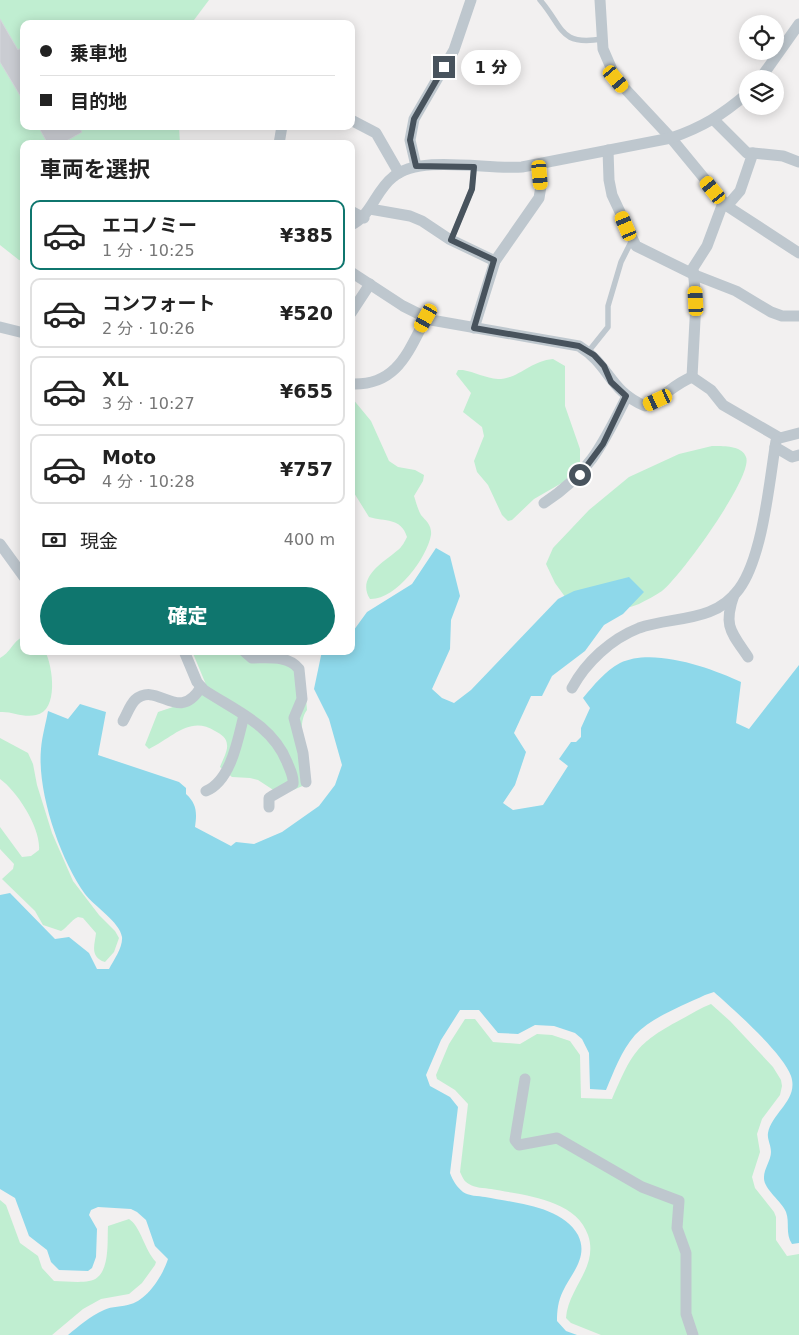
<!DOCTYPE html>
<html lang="ja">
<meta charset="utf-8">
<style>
body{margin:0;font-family:"DejaVu Sans","Noto Sans JP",sans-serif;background:#f6f6f6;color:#222;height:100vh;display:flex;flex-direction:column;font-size:19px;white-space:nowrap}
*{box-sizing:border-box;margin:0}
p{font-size:16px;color:#767676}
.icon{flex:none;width:28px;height:28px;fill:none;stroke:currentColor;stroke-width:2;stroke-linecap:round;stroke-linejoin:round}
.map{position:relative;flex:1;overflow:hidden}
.panel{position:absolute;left:20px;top:140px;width:335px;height:515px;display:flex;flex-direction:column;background:#fff;border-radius:10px;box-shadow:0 2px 12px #0003}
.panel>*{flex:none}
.guide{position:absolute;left:20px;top:20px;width:335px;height:110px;border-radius:10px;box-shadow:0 2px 12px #0003;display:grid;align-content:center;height:110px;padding:0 20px;background:#fff}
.fabs{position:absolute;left:739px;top:15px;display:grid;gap:10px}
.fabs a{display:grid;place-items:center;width:45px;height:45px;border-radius:50%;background:#fff;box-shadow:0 2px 12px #0003;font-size:25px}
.end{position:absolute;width:22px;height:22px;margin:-11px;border:6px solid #48535d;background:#fff;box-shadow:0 0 0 2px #fff}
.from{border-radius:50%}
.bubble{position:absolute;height:35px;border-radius:18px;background:#fff;box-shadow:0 2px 12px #0003;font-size:16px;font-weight:800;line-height:35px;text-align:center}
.car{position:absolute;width:15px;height:30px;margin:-15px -8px;border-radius:6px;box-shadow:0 0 4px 1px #0007;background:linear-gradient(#f5c518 24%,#345 0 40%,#f5c518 0 76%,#345 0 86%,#f5c518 0)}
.guide b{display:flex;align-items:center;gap:18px;height:48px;font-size:19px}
.guide b+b{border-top:1px solid #e0e0e0}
.guide i{width:12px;height:12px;background:#222}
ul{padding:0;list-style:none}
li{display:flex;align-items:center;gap:15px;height:70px;margin:0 10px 8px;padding:0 10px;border:2px solid #e0e0e0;border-radius:10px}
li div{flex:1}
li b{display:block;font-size:19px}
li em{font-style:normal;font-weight:800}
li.current{border-color:#0f766e}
li>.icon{width:45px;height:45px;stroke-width:1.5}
h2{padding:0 20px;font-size:22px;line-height:60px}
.pay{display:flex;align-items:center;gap:12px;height:55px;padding:0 20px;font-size:19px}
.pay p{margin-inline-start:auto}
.cta{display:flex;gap:10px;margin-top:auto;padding:10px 20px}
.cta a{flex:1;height:58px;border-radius:30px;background:#0f766e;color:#fff;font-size:20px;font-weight:800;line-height:58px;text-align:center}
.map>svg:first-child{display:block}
</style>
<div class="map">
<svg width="799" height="1335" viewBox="0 0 799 1335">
<rect width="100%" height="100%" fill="#f2f0f0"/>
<g fill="#c0eed1">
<path d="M 0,0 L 209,0 L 191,24 L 24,24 L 24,126 L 179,126 L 180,144 L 24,144 L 24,261 L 19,260 L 0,245 Z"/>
<path d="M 553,359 L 565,366 L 565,406 L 580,449 L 580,466 L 567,480 L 534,499 L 512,520 L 508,521 L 502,515 L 488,485 L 477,472 L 474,461 L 484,436 L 482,427 L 463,412 L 471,393 L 456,374 L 458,370 L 463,370 C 474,372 486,378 498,379 C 519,379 530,361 553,359 Z"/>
<path d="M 352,398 L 371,421 L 389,461 L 398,467 L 415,470 L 424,475 L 423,481 L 414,496 C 416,502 418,510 421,515 C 426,521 432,525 431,535 C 427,558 396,600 370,599 C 356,577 384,562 398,550 C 402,547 405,541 407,537 C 401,517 385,522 369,517 L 351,488 Z"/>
<path d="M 712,446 C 722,446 742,445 746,457 C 754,476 680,577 662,591 C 655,596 646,600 639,604 C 616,614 595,608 571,605 L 555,583 L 546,564 L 553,548 L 589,510 L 629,477 L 679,454 Z"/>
<path d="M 24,636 L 24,651 L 45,651 C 53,666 59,711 36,715 C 23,718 12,711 0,712 L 0,658 C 10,653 13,641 24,636 Z"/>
<path d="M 192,651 L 272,651 L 304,671 L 307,710 C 296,723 304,768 305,785 L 281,795 L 258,780 L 250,778 L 232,777 L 220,767 C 222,761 228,751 227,745 C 227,738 221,734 215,731 C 190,715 172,738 149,749 L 145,745 L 158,712 L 176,706 L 207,687 Z"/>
<path d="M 0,738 L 28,753 L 33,764 L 37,785 L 52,833 L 73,881 L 99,915 L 115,931 L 119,938 L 114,952 L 105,962 C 89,957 95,944 96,933 L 83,918 L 78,917 C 70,921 68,927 61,931 L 43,925 L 35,911 L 2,879 L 13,869 L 14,864 L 0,849 L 0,827 L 22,857 L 31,856 L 39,850 C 41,828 17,791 0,779 Z"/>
<path d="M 711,1004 L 730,1021 L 773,1067 L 781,1080 L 782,1086 L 780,1095 L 762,1119 L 757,1134 L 760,1152 L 752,1177 L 755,1188 L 774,1212 L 776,1217 L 776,1240 L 787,1256 L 799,1254 L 799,1335 L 601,1335 L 571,1323 L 566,1318 C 568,1288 599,1267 588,1235 C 576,1199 523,1195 491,1189 C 485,1188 474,1188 469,1184 C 464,1182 462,1176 460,1172 L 468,1104 L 455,1090 L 437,1079 L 436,1075 L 449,1044 L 465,1019 L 475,1019 L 493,1042 L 520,1044 L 537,1034 L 552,1035 L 570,1041 L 580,1055 L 581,1098 L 612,1099 C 632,1054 635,1044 680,1020 C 690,1015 700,1008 711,1004 Z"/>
<path d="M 0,1200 L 6,1205 L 20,1243 L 38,1256 L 42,1268 L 54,1281 C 65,1281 79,1283 89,1281 C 111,1278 107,1242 108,1226 L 129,1219 C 141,1227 144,1249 156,1262 L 155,1265 L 142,1283 L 129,1294 L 101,1299 L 83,1309 L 52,1335 L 0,1335 Z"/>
</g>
<path fill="#8ed8ea" d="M 436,548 L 450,556 L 460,596 L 451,620 L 450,649 L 432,689 L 442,698 L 454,703 L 471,690 L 558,599 L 574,591 L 629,577 L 644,592 L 623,614 L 604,625 L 585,651 L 552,676 L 542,696 L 531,696 L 514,733 L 526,752 L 515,785 L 503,803 L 513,810 L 543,805 L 568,766 L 559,759 L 571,742 L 576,742 L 581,737 L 581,728 L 590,708 L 583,698 C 594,685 605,671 620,663 C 653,647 711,668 741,682 L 736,723 L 749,729 L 799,665 L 799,1243 L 792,1244 C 785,1233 790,1223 786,1212 C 782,1201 763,1189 764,1177 C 764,1169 771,1160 771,1152 C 771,1145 767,1139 768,1133 C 772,1112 799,1100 791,1076 C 783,1053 733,1009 714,992 L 705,995 C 682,1006 652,1017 635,1035 C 621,1051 614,1071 606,1090 L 590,1089 L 589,1053 L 582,1039 L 575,1033 L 554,1026 L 535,1025 L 518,1034 L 498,1033 L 479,1010 L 460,1010 L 441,1040 L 426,1075 L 430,1086 L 450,1097 L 458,1107 L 450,1173 C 453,1181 457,1187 463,1192 C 468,1196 479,1196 485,1197 C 515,1203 562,1206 578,1235 C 589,1257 571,1274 563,1291 C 558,1301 557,1311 557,1321 L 566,1331 L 577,1335 L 68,1335 C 79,1326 90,1316 104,1310 C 112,1306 122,1307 131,1304 C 148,1299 163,1275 168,1259 L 155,1246 L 146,1220 L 137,1212 L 131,1209 L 98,1207 L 91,1210 L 89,1215 L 97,1229 L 96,1257 L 92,1268 L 88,1271 L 59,1270 L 51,1262 L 47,1250 L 29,1236 L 15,1198 L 0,1189 L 0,895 L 10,893 L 55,939 L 69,937 L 89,953 L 97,969 L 109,969 C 114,960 123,947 122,937 C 120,922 94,906 85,894 C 60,859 37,792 41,749 C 42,736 46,723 48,711 L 68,719 L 80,704 L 106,712 L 98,755 L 179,782 L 186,788 L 186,794 C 197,804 197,813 195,827 L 231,846 L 236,842 L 254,844 L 282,832 L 319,806 L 335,785 L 342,765 L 329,719 L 314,689 L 322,651 L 351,651 L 351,634 L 367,612 L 412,584 Z"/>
<g fill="#caccd2" stroke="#d4d6db">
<path d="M 0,19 L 18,50 L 24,46 L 24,102 L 0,62 Z"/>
<path d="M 38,126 L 78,126 L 82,132 L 61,144 L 48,144 Z"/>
</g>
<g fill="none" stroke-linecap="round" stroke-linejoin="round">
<g stroke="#bec7ce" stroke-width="5.5">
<path d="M 540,0 C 564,28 559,46 602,39"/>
<path d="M 451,240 L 472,189 L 474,167"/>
<path d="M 588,352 L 608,327 L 608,306 L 621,262 L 632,240"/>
</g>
<g stroke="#bec7ce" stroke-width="11">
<path d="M 600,0 L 603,49 L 616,79 L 671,138 L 727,206 L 799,253"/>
<path d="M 760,79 L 799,24"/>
<path d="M 351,120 L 376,133 L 399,173"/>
<path d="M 714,120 L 747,153 L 753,153"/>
<path d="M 279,144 L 282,126"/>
<path d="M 608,150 L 609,180 L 612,195 L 636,246 L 695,275 L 736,291 L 771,312 L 782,316 L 799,316"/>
<path d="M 416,166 L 410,140 L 414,119 L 454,50 L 471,0"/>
<path d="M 727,206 L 740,191 L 753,153 L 783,156 L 799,162"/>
<path d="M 370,209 L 410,216 L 422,221 L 449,239 L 495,261"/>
<path d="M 351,211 L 364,218"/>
<path d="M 351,225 C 372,215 375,191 393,177 C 420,154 487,170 522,167 L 671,138 C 703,127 722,115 748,93"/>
<path d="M 351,272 L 403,306 L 431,320 L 579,346 C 610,365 609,391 645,406 C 663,398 674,384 692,377"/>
<path d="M 351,313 L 370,284"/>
<path d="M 0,327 L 24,333"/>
<path d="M 474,328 L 495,261 L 539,198 L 541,186 L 540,164"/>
<path d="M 692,377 L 696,301 L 693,268 L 707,246 L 723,203"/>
<path d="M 692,377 L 711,390 L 723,405 L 780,438 L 799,433"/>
<path d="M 351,384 C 397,386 408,352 426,318"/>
<path d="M 776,441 L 775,447 L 792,457 L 799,455"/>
<path d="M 544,503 C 590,473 603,444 627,396"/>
<path d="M 0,544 L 24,577"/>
<path d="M 734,595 C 723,626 731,632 748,657"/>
<path d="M 184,651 L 197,682 L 204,690 C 236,711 272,725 287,762 C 290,770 294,776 293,784 L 272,796 L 269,798 L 269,807"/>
<path d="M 244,651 L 252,658 C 267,658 289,655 299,669 L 302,699 L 294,718 L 303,753 L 306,782"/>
<path d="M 572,688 C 586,662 611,639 639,628 C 673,616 715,623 739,589 C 762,558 769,486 775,447"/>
<path d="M 123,721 C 127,714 130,705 135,700 C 158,680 178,725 201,687"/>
<path d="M 206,791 C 231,781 238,739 244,715"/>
<path d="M 525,1079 L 515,1140 L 519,1145 L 557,1138 L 642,1187 L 679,1201 L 677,1228 L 686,1253 L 686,1314 L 693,1335"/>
</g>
</g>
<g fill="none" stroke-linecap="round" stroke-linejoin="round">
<path stroke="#48535d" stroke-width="6" d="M 444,67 L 414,119 L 410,140 L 416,166 L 474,167 L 472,189 L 451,240 L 494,260 L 474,328 L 579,346 L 594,355 L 604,366 L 611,382 L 626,396 L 603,444 L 580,475"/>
</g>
</svg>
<div class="fabs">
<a><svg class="icon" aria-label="locate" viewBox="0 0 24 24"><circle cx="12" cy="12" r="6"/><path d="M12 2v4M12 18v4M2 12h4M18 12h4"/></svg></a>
<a><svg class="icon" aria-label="layers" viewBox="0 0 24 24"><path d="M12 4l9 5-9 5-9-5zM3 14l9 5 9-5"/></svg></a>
</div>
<i class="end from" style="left:580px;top:475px"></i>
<i class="end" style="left:444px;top:67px"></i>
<div class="bubble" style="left:461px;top:50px;width:60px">1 分</div>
<i class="car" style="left:616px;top:79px;rotate:140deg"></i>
<i class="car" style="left:540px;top:175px;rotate:175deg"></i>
<i class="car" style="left:713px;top:190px;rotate:321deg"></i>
<i class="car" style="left:626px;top:226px;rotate:337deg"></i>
<i class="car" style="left:696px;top:301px;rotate:357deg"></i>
<i class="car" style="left:426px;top:318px;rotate:209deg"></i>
<i class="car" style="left:658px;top:400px;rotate:245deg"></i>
<div class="guide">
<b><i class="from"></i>乗車地</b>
<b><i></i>目的地</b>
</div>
<section class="panel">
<h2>車両を選択</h2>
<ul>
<li class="current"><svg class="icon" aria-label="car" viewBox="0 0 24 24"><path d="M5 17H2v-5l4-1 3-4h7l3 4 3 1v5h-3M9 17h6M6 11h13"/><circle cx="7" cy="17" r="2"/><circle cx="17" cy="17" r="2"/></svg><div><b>エコノミー</b><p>1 分 · 10:25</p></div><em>¥385</em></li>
<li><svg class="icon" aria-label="car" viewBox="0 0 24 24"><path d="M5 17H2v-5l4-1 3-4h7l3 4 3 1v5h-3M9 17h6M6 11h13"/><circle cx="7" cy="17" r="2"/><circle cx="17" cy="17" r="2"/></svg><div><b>コンフォート</b><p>2 分 · 10:26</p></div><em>¥520</em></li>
<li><svg class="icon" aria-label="car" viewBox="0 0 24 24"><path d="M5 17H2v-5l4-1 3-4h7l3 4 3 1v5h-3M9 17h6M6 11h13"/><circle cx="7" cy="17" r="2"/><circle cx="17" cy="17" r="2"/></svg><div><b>XL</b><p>3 分 · 10:27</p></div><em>¥655</em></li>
<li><svg class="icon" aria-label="car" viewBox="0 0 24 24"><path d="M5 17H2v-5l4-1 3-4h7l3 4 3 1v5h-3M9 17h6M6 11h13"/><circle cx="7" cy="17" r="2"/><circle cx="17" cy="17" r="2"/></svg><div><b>Moto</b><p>4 分 · 10:28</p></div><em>¥757</em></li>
</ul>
<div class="pay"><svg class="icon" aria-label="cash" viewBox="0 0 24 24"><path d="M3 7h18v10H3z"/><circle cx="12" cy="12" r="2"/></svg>現金<p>400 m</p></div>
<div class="cta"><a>確定</a></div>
</section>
</div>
